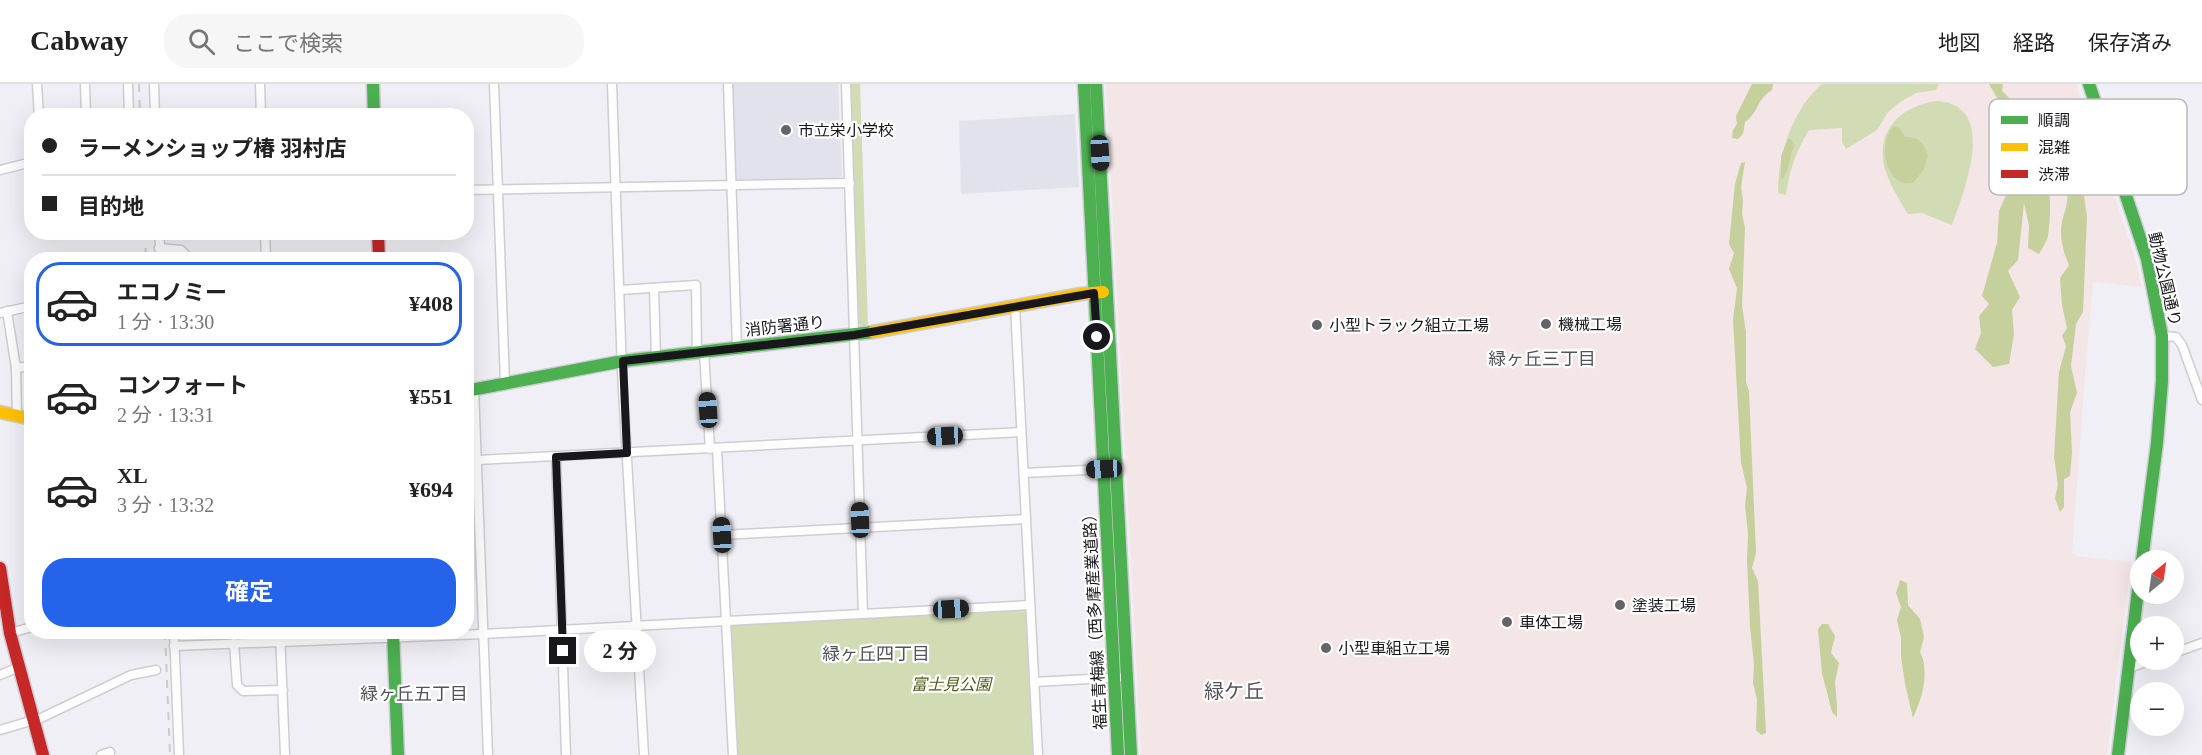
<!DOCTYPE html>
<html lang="ja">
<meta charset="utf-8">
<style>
body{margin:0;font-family:"Times New Roman","Noto Sans JP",serif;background:#f6f6f6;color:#222;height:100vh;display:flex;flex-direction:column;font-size:22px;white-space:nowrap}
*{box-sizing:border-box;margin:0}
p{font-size:20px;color:#767676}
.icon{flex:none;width:33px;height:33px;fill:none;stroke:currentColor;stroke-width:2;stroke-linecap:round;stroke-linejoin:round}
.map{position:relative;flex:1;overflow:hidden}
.sheet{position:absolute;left:24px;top:168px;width:450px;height:387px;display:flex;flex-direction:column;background:#fff;border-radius:24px;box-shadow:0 6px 24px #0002}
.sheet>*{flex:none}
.hud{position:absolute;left:24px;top:24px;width:450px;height:132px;border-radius:24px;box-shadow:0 6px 24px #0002;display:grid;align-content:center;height:132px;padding:0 18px;background:#fff}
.needle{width:39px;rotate:29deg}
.controls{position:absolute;left:2130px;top:466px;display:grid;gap:12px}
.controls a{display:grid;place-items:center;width:54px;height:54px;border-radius:50%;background:#fff;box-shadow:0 6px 24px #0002;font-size:30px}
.end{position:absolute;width:27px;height:27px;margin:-14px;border:8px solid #18171b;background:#fff;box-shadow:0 0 0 3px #fff}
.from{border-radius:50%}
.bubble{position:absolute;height:42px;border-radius:21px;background:#fff;box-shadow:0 6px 24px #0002;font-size:20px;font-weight:700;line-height:42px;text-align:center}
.car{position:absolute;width:18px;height:36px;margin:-18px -9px;border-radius:8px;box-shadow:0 0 4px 2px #0007;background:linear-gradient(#222 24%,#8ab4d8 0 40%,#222 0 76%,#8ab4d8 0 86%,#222 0)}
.hud b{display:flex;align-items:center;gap:21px;height:57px;font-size:22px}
.hud b+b{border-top:2px solid #e0e0e0}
.hud i{width:15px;height:15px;background:#222}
ul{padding:10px 0 0;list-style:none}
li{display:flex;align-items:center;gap:18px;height:84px;margin:0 12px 9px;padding:0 6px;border:3px solid transparent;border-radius:24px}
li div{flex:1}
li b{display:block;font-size:22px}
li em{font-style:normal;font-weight:700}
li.selected{border-color:#2563eb}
li>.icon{width:54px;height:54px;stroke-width:1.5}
.cta{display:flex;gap:12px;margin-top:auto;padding:12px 18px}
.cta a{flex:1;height:69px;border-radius:24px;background:#2563eb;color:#fff;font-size:24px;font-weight:700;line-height:69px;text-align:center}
header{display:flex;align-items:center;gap:36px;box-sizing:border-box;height:84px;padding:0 30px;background:#fff;border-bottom:2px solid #e0e0e0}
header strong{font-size:28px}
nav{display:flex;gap:33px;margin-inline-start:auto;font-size:21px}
.search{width:420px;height:54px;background:#f6f6f6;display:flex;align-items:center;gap:15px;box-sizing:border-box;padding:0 21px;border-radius:24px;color:#767676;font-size:22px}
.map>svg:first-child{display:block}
</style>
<header>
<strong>Cabway</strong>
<div class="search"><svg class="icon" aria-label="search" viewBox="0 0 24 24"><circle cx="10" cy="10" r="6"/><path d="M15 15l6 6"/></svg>ここで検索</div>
<nav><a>地図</a><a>経路</a><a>保存済み</a></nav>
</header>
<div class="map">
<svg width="2202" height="671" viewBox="0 0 2202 671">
<rect width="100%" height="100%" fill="#f0eff5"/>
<g fill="#e2e2ed">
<path d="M 731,0 L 838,0 L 842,91 L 839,94 L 737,96 L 735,94 Z"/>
<path d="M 1075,30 L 1079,103 L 961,110 L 959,37 Z"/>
<path d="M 467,418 L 474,418 L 477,496 L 467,496 Z"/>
</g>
<path fill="#f4e6e6" d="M 1106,0 L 2076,0 L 2133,168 L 2142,203 L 2093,198 L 2085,291 L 2072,469 L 2076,472 L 2131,478 L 2107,671 L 1141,671 Z"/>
<g fill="#d1dbb4">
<path d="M 849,0 L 860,0 L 868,241 L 862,243 L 858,239 Z"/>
<path d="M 1822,0 L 1938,0 L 1939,1 L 1936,6 L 1916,9 L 1900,18 L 1888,28 L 1877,46 L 1846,65 L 1842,58 L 1842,44 L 1809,46 C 1796,67 1789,87 1786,111 L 1778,109 C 1778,71 1792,26 1822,0 Z"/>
<path d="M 1938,17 C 1999,22 1964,108 1952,141 L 1922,129 L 1908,130 C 1900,117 1891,103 1886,88 C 1873,48 1901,21 1938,17 Z"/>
<path d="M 466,389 L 471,389 L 473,392 L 474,418 L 467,418 Z"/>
<path d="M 1024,525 L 1027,529 L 1034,671 L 737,671 L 730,544 L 733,541 Z"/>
</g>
<g fill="#c5d09c">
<path d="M 1752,0 L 1773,0 L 1772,6 C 1755,17 1760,27 1745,38 L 1743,50 L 1738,55 L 1732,54 L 1733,46 L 1737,40 L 1736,32 Z"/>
<path d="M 1989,0 L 2003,0 L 2002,7 C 2023,26 2024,44 2025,72 L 2021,77 C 2012,68 2015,57 2011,45 C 2007,29 1997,14 1989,0 Z"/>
<path d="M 2066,36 L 2077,63 L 2087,133 L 2083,228 L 2076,240 L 2071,282 L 2077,309 L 2070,328 L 2072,368 L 2070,392 L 2064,395 L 2064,423 L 2060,428 L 2055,414 L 2058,401 L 2054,373 L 2059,288 L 2066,262 L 2062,252 L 2067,244 L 2062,221 L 2060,194 L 2069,181 C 2063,168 2059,152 2062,138 C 2064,128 2069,119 2067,109 L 2074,101 L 2071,83 L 2073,73 L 2064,40 Z"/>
<path d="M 1894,42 L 1899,43 L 1905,53 C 1919,53 1923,58 1928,71 L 1924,85 L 1913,99 C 1909,99 1906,100 1903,99 C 1882,91 1880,55 1894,42 Z"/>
<path d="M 1788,55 L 1791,55 L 1794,62 C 1790,72 1788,89 1782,96 L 1781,94 L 1781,72 Z"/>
<path d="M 2038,76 C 2053,89 2051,133 2048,152 C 2047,158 2042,164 2039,170 L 2028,164 L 2029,142 L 2024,119 L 2018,176 L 2008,187 L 2020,213 L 2012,226 L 2014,250 L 2009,280 L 1993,283 L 1975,265 L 1981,249 L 1979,232 L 1989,220 L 1982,212 L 1997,159 L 1999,127 L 2009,104 L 2011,86 L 2018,80 L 2023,83 L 2026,88 L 2029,88 Z"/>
<path d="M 1745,78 L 1741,103 L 1743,117 L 1742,130 L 1745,144 L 1742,222 L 1746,248 L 1746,298 L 1749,307 L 1756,469 L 1752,484 L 1758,497 L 1766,649 L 1761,651 L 1756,646 L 1757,616 L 1753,599 L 1754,580 L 1750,543 L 1747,476 L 1748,450 L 1745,422 L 1747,404 L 1741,379 L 1733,235 L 1737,204 L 1729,185 L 1734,169 L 1729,160 L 1735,100 L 1741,79 Z"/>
<path d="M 1900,496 L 1907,499 L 1908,521 L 1920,535 L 1924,553 L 1920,568 C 1930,588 1922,615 1913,634 L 1905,600 L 1901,572 L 1901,554 L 1897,536 L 1901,523 L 1896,509 Z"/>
<path d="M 1822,540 L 1828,540 L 1835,552 L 1831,569 L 1839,579 L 1835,598 L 1837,622 L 1837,633 L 1832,628 L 1822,589 L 1818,545 Z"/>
</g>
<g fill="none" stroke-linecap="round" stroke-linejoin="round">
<defs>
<g id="street">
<path d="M 37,0 L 39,32"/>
<path d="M 85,0 L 86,32"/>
<path d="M 128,0 L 129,32"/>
<path d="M 154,0 L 155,32"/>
<path d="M 260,0 L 261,32"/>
<path d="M 494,0 L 505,299"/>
<path d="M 612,0 L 622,288 L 644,671"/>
<path d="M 728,0 L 737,264"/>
<path d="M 846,0 L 863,530"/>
<path d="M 0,86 L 32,78"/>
<path d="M 466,106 L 850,99"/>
<path d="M 159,148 L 161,176"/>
<path d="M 265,148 L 266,176"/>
<path d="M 159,164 L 181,166 L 191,176"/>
<path d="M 654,204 L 656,273"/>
<path d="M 620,206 L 696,201 L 697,268"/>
<path d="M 1015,222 L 1038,671"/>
<path d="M 7,227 L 16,284 L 17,332"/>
<path d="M 0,229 L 32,222"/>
<path d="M 2162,252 L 2176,253 L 2182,261 L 2202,316"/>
<path d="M 704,268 L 710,365"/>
<path d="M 16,284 L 32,282"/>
<path d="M 474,305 L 488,671"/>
<path d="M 717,365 L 733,671"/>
<path d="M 556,373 L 566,671"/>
<path d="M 478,376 L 1021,348"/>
<path d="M 1024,389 L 1107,385"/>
<path d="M 722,451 L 1026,435"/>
<path d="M 174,548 L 179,671"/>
<path d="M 280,548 L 285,671"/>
<path d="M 10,549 L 32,543"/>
<path d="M 234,559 L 237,601 L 243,607 L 283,606"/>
<path d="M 174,562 L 483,550 L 1030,521"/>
<path d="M 2174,569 L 2202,559"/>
<path d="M 2129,584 L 2151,576"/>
<path d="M 0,591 L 19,583"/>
<path d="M 1034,598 L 1127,593"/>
<path d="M 0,646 L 41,634 L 131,591 L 156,586"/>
<path d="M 101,671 L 110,668"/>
</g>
<g id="fast">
<path d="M 373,0 L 374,32"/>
<path d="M 1084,0 L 1118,671"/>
<path d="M 1096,0 L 1131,671"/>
<path d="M 2089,0 L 2147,175 L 2162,252 L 2162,297 L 2157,359 L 2142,477"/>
<path d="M 466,307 L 623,277 L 873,248"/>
<path d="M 393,548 L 398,671"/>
<path d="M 2118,671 L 2140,490"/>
</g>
<g id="slow">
<path d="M 873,248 L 1081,210 L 1103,208"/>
<path d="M 0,328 L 32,335"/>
</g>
<g id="jam">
<path d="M 378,148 L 379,176"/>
<path d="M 0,484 L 10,549 L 43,671"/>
</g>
</defs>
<use href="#street" stroke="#cecdd2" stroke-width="11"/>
<use href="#fast" stroke="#cecdd2" stroke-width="15"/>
<use href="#slow" stroke="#cecdd2" stroke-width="15"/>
<use href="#jam" stroke="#cecdd2" stroke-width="15"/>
<use href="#street" stroke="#fdfdfe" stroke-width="8"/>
<use href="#fast" stroke="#4caf50" stroke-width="12"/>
<use href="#slow" stroke="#ffc107" stroke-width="12"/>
<use href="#jam" stroke="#c62828" stroke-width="12"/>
<g stroke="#cbcacc" stroke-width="2" stroke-dasharray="8 8" stroke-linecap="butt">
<path d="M 139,0 L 140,32"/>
<path d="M 145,148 L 146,176"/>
<path d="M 165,548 L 170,671"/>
</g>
</g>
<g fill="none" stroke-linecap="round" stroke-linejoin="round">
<path stroke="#18171b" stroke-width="8" d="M 563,567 L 556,373 L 627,369 L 623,277 L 854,251 L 1094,209 L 1097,253"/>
</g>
<g fill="#646367" stroke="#fff" stroke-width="2">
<circle cx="786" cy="46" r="6"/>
<circle cx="1546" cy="240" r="6"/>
<circle cx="1317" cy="241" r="6"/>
<circle cx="1620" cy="521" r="6"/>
<circle cx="1507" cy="538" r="6"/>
<circle cx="1326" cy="564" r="6"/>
</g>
<g text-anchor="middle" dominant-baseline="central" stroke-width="4.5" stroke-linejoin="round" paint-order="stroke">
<g font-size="16" fill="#18171b" stroke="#fff" text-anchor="start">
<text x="798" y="46">市立栄小学校</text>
<text x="1558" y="240">機械工場</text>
<text x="1329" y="241">小型トラック組立工場</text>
<text x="1632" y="521">塗装工場</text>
<text x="1519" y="538">車体工場</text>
<text x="1338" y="564">小型車組立工場</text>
</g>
<g font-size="16" fill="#18171b" stroke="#fff">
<text transform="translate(2165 195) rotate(77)">動物公園通り</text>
<text transform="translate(785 242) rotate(-6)">消防署通り</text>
<text transform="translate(1095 534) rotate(-93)">福生青梅線（西多摩産業道路）</text>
</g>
<g font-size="16" font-style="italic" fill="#505d17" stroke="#fff">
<text x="951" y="600">富士見公園</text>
</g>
<g font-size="18" fill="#53535b" stroke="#fff">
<text x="1542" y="275">緑ヶ丘三丁目</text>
<text x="876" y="570">緑ヶ丘四丁目</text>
<text x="414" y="610">緑ヶ丘五丁目</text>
</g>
<g font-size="20" fill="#53535b" stroke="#fff">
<text x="1234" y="607">緑ケ丘</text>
</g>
</g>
<rect x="1989" y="15" width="198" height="96" rx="9" fill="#fff" stroke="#bab9bb" stroke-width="1.5"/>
<rect x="2001" y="32" width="27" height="8" fill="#4caf50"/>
<rect x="2001" y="59" width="27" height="8" fill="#ffc107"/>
<rect x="2001" y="86" width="27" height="8" fill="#c62828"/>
<g font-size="16" fill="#18171b">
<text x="2038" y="42">順調</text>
<text x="2038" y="69">混雑</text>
<text x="2038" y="96">渋滞</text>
</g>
</svg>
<div class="controls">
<a><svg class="needle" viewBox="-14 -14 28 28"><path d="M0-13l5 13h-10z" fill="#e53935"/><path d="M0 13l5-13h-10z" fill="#767676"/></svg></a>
<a>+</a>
<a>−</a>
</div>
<i class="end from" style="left:1097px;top:253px"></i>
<i class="end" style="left:563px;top:567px"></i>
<div class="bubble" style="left:584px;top:546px;width:72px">2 分</div>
<i class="car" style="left:1100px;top:69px;rotate:177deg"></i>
<i class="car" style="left:708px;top:326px;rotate:356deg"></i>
<i class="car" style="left:945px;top:352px;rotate:267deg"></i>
<i class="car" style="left:1104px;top:385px;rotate:267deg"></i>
<i class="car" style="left:860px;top:436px;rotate:358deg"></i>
<i class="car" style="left:722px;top:451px;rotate:357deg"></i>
<i class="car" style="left:951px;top:525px;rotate:87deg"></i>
<div class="hud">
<b><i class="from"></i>ラーメンショップ椿 羽村店</b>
<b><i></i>目的地</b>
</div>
<section class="sheet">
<ul>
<li class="selected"><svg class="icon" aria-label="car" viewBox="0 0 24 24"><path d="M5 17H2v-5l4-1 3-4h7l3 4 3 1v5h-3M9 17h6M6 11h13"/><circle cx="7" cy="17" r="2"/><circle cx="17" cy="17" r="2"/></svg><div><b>エコノミー</b><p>1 分 · 13:30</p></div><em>¥408</em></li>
<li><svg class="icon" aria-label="car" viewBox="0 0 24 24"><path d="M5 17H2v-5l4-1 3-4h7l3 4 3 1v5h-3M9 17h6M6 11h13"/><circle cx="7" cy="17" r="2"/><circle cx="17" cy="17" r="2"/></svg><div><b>コンフォート</b><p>2 分 · 13:31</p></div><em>¥551</em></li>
<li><svg class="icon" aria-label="car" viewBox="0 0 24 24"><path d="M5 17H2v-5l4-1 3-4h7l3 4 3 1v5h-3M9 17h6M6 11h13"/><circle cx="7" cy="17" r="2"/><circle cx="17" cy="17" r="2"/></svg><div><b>XL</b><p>3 分 · 13:32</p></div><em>¥694</em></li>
</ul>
<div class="cta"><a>確定</a></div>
</section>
</div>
